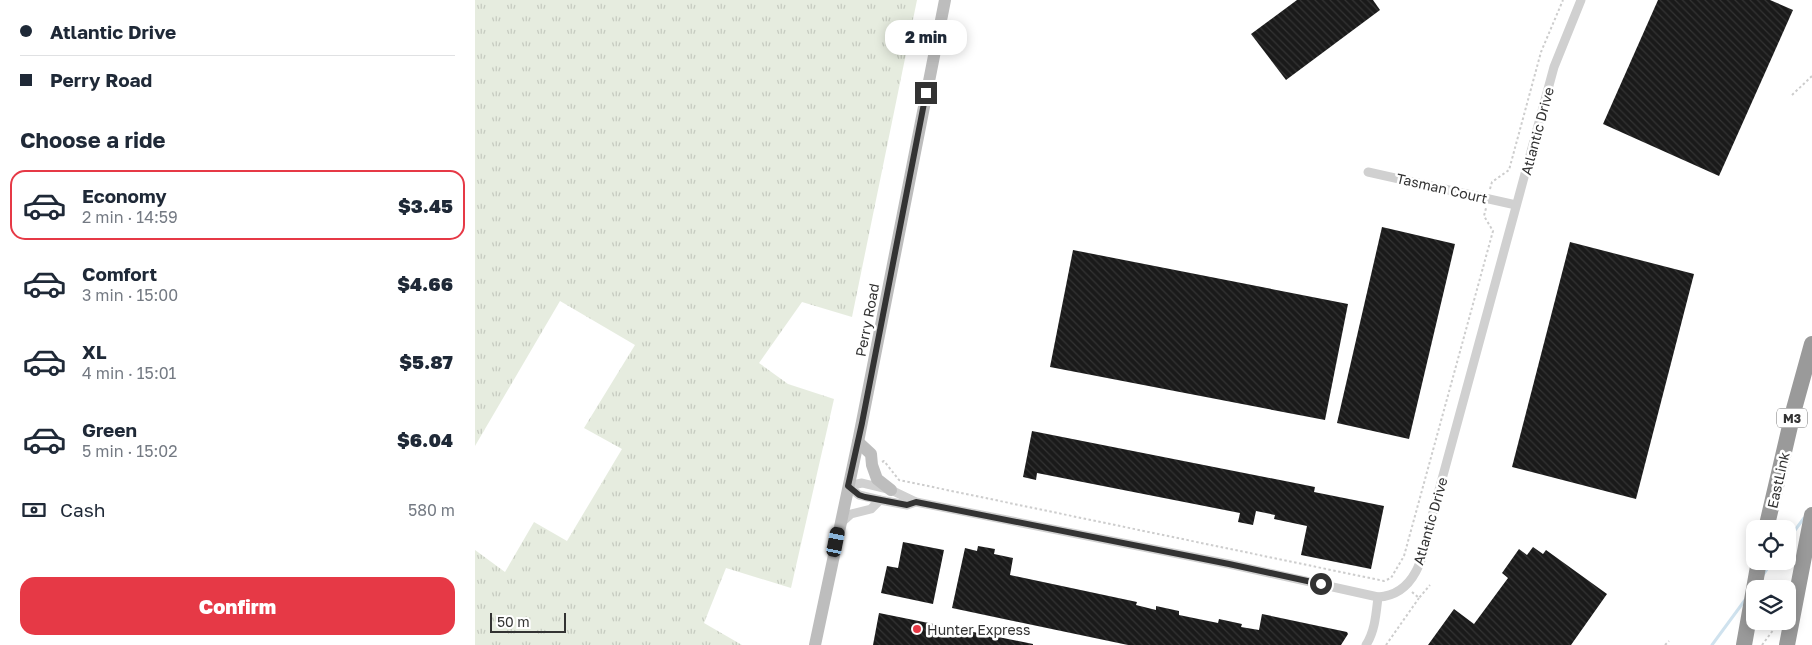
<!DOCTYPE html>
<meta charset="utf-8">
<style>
body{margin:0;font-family:"Golos Text",sans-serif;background:#f6f6f7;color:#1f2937;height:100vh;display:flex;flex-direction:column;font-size:19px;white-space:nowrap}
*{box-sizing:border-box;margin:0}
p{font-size:16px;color:#747a83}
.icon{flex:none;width:28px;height:28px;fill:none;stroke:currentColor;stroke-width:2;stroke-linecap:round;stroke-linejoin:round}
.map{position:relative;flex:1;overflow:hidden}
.side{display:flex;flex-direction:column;background:#fff;width:475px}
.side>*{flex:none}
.top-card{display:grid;align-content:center;height:110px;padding:0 20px;background:#fff}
.tools{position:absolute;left:1271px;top:520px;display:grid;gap:10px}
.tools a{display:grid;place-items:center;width:50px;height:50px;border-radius:10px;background:#fff;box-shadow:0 2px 12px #0003;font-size:25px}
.scale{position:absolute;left:15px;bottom:12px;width:76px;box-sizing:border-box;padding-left:5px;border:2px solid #333;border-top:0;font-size:14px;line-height:18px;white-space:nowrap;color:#333;-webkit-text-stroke:4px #fff;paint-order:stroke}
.end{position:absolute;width:22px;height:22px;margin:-11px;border:6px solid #333;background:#fff;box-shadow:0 0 0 2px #fff}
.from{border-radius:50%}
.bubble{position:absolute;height:35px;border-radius:15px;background:#fff;box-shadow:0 2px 12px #0003;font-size:16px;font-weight:800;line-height:35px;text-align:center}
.car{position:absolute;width:15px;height:30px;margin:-15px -8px;border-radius:6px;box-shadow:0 0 4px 1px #0007;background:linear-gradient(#222 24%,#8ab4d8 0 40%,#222 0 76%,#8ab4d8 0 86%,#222 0)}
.top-card b{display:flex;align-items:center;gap:18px;height:48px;font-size:19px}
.top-card b+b{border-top:1px solid #e0e1e3}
.top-card i{width:12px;height:12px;background:#1f2937}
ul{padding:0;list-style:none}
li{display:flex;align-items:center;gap:15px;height:70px;margin:0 10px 8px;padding:0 10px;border:2px solid transparent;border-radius:15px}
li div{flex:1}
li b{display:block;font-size:19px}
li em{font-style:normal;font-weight:800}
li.active{border-color:#e63946}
li>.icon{width:45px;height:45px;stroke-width:1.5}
h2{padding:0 20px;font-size:22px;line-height:60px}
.pay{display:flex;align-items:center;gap:12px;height:55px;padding:0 20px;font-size:19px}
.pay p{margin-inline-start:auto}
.primary-button{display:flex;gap:10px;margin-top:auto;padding:10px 20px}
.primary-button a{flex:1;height:58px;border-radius:15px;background:#e63946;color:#fff;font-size:20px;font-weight:800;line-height:58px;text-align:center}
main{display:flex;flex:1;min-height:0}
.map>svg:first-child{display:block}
</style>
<main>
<section class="side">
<div class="top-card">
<b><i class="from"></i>Atlantic Drive</b>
<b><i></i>Perry Road</b>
</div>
<h2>Choose a ride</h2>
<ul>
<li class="active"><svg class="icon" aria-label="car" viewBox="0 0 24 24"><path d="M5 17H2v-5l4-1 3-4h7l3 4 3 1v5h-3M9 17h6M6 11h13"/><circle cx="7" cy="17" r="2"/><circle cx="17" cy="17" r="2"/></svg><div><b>Economy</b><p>2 min · 14:59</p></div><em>$3.45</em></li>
<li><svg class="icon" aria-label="car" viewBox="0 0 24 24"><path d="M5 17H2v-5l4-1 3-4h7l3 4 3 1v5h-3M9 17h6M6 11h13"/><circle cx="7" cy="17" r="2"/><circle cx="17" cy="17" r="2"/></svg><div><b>Comfort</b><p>3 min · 15:00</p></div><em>$4.66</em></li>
<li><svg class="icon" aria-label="car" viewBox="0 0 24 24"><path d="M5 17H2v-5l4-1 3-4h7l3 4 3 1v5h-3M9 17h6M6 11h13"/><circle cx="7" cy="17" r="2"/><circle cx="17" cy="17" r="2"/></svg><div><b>XL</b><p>4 min · 15:01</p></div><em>$5.87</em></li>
<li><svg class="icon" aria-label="car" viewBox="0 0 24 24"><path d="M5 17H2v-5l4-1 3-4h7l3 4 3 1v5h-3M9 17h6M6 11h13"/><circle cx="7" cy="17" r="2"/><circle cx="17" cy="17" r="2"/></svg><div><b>Green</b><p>5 min · 15:02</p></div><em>$6.04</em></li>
</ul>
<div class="pay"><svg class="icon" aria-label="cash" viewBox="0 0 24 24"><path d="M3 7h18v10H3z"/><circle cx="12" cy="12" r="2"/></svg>Cash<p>580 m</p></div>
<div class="primary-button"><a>Confirm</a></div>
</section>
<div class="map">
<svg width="1337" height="645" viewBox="0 0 1337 645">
<defs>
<pattern id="grass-tufts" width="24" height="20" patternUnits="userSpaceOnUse" patternTransform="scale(1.25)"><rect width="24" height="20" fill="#e6ecdf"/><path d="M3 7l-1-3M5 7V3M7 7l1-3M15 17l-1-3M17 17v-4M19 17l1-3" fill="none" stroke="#c6cbc0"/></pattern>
<pattern id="building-back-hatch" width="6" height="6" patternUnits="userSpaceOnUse" patternTransform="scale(1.25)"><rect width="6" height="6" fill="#1a1a1a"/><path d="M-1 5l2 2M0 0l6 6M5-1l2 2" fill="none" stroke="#333"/></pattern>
</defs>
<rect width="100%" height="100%" fill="#fff"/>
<path fill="url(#grass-tufts)" d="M 0,0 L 442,0 L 377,317 L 327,302 L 284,363 L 313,384 L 359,399 L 316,588 L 251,568 L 229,623 L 267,645 L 0,645 L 0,550 L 30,572 L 59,522 L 92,541 L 147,449 L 109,428 L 160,345 L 85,301 L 0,446 Z"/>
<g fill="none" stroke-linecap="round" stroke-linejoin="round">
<g stroke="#cfe2ee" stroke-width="3">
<path d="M 1312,541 L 1329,518"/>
<path d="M 1288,575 L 1298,561"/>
<path d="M 1237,645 L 1270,600"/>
</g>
</g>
<g fill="url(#building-back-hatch)">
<path d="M 822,0 L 898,0 L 905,10 L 811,80 L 776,34 Z"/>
<path d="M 1183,0 L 1295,0 L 1318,10 L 1244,176 L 1128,124 Z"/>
<path d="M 907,227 L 980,244 L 934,439 L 862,423 Z"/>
<path d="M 1095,242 L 1219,274 L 1161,499 L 1037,467 Z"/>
<path d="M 598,250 L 873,304 L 850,420 L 575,367 Z"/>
<path d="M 557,431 L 840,487 L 839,492 L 909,506 L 896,569 L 826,555 L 832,526 L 799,519 L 800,515 L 781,511 L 778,525 L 763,522 L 765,513 L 562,473 L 561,480 L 548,477 Z"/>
<path d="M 428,542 L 469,550 L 458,604 L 406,593 L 412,566 L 423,568 Z"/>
<path d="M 503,546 L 520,549 L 519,554 L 538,558 L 535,575 L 662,602 L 661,605 L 681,610 L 681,606 L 704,611 L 704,615 L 743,623 L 744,619 L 767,624 L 766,627 L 784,630 L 787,614 L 872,632 L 873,634 L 866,645 L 653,645 L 477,608 L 490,548 L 502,551 Z"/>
<path d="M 1058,547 L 1068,554 L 1071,550 L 1132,594 L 1096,645 L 953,645 L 979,609 L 999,624 L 1033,578 L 1027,573 L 1044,549 L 1052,555 Z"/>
<path d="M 404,613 L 558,644 L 558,645 L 398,645 Z"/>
</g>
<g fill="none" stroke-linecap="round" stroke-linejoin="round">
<g stroke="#cdcdcd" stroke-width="2" stroke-dasharray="2.5 2.5" stroke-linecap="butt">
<path d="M 1317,95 L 1337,76"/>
<path d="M 1015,189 L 1017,182 L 1034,170 L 1066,52 L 1088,0"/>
<path d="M 407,462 L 409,461 L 424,480 L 909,581 L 916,578 L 929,556 L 1018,231 L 1009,216 L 1011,208"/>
<path d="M 937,592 L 944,598 L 955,585"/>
<path d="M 911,645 L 944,598"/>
<path d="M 1190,645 L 1194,641"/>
<path d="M 1287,645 L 1302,625"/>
</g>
<g stroke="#d0d0d0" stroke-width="9">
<path d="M 893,172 L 1041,205"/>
<path d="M 373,486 L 387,483 L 416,490 L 441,502 L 754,564 L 903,597 C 944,595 950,548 957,516 L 1079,67 L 1106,0"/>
<path d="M 373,486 L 384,495 L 405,500 L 432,505 L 441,502"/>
<path d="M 366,523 L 376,514 L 396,509 L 405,500"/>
<path d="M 891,645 C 900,631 901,614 903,597"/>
</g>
<g stroke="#bdbdbd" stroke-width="12">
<path d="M 383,442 L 396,454 L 397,465 L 402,479 L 416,490"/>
<path d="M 340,645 L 383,442 L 470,0"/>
</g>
<g stroke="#9a9a9a" stroke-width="16">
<path d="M 1291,529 L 1319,409 L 1337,344"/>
<path d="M 1269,645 L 1284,561"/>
<path d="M 1312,645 L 1337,515"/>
</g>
</g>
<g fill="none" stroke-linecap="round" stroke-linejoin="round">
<path stroke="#333" stroke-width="6" d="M 451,93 L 387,423 L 373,486 L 384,495 L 390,497 L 432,505 L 441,502 L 754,564 L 846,584"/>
</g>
<circle fill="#e63946" stroke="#fff" stroke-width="2" cx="442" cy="629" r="5"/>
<g text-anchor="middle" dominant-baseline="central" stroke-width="5" stroke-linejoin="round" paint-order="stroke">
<rect fill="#fff" stroke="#707070" stroke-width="1" x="1302" y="408.5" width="30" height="19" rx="4"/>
<g font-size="12" font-weight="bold" fill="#333">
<text x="1317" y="418">M3</text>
</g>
<g font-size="14" fill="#333" stroke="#fff">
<text transform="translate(1062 131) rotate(-75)">Atlantic Drive</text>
<text transform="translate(967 188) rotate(13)">Tasman Court</text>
<text transform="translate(392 320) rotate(-79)">Perry Road</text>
<text transform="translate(1303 480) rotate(-77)">EastLink</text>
<text transform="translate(955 521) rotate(-74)">Atlantic Drive</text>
</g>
<g font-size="14" fill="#333" stroke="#fff" text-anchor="start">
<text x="452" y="629">Hunter Express</text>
</g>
</g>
</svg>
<div class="tools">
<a><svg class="icon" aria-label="locate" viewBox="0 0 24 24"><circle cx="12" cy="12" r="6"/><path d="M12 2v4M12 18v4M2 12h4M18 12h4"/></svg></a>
<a><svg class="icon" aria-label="layers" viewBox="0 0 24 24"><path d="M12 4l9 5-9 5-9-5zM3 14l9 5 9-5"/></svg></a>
</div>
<div class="scale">50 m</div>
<i class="end from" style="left:846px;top:584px"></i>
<i class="end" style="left:451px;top:93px"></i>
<div class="bubble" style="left:410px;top:20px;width:82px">2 min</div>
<i class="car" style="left:361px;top:542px;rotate:11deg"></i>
</div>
</main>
